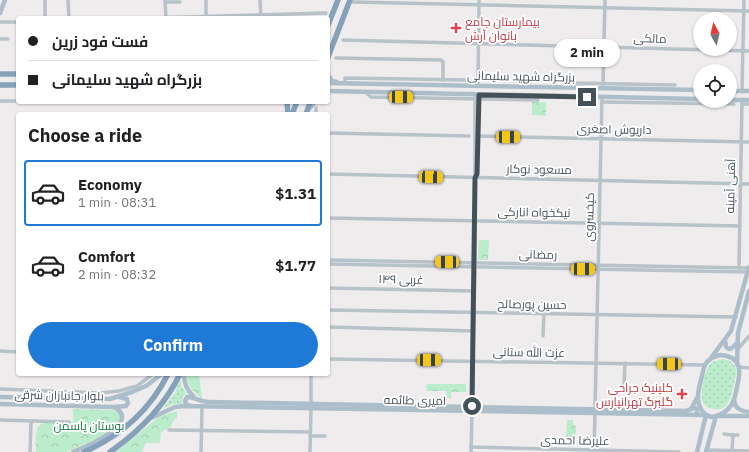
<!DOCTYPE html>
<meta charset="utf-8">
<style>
body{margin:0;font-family:"IBM Plex Sans",Cairo,sans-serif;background:#f2f2f2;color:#202124;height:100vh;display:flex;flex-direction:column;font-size:15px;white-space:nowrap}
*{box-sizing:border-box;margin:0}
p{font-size:13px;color:#757577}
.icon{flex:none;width:22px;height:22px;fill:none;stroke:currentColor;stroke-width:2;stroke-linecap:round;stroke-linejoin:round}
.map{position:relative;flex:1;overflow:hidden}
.panel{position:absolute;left:16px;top:112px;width:314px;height:264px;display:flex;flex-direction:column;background:#fff;border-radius:4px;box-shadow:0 1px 3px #0004}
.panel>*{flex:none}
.top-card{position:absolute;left:16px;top:16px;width:314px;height:88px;border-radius:4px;box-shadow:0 1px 3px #0004;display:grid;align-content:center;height:88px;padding:0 12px;background:#fff}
.needle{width:26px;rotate:352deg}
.tools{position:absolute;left:693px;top:12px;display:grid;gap:8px}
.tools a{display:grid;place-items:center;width:44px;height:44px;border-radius:50%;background:#fff;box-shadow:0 1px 3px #0004;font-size:20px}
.end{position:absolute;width:18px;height:18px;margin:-9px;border:5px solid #455159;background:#fff;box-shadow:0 0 0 2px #fff}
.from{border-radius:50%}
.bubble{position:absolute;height:28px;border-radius:14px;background:#fff;box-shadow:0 1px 3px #0004;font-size:13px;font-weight:700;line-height:28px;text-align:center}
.car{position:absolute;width:12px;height:24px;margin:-12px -6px;border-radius:5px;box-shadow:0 0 3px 1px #0007;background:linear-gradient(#f5c518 24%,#345 0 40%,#f5c518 0 76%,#345 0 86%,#f5c518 0)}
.top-card b{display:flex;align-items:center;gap:14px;height:38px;font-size:15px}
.top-card b+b{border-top:1px solid #e0e0e0}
.top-card i{width:10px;height:10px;background:#202124}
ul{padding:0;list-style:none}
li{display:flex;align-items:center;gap:12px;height:66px;margin:0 8px 6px;padding:0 4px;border:2px solid transparent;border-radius:4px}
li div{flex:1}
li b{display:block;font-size:15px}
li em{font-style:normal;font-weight:700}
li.current{border-color:#1f79d7}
li>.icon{width:36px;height:36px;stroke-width:1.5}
h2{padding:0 12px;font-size:18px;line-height:48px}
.primary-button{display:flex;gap:8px;margin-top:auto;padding:8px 12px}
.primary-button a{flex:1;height:46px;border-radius:24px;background:#1f79d7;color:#fff;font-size:16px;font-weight:700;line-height:46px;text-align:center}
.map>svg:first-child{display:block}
</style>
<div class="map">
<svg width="749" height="452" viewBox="0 0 749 452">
<defs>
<pattern id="grass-dots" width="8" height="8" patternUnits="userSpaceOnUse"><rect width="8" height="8" fill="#bbeccb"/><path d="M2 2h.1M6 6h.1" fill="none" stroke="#a2ccb1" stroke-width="1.8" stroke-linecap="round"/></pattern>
<pattern id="park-crowns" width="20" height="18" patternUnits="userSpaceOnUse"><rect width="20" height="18" fill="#bbeccb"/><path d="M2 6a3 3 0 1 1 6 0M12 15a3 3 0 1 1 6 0" fill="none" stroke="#a2ccb1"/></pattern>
</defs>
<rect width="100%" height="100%" fill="#efeced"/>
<g fill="url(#grass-dots)">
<path d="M 723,359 C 741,363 736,375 733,388 C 730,398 728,411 715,409 C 710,409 706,407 704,404 C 698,397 705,369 711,363 C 714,361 719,360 723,359 Z"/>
<path d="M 180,379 L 182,387 L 186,393 L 182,398 L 182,404 L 173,404 L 163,408 L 175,393 Z"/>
</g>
<g fill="url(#park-crowns)">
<path d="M 532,102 L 546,102 L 546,116 L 532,115 Z"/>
<path d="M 479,240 L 489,240 L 488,260 L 478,260 Z"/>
<path d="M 186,374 L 199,374 L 202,399 C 192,390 189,388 186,374 Z"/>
<path d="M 427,384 L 466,384 L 466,392 L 451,392 L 451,398 L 446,398 L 446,391 L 426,391 Z"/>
<path d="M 73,409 L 113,410 L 122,415 L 116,427 L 96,439 L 66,452 L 36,452 C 36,445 35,436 37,429 C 40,419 64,422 73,422 Z"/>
<path d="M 177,411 L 177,418 L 173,421 L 171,427 L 161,432 L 160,443 L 146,443 L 142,452 L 116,452 L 160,416 Z"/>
<path d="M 567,420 L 573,420 L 573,425 L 576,426 L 576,441 L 566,441 Z"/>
</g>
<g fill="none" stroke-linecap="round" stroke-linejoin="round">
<g stroke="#b8c2c9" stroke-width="3.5">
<path d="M 45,0 L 45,18"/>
<path d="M 68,0 L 69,18"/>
<path d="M 165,0 L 166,18"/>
<path d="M 206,0 L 206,17"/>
<path d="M 260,0 L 261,18"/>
<path d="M 165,2 L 180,2"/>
<path d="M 353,2 L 749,11"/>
<path d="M 150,18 L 326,13"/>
<path d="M 0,22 L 18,22"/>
<path d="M 0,39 L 8,39"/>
<path d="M 343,40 L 749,51"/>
<path d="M 336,58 L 441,60 L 443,62 L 443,80"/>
<path d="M 345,83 L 345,78 L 468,80"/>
<path d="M 573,83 L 675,85"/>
<path d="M 603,85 L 605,0"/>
<path d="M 478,86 L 479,0"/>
<path d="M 742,91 L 744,0"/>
<path d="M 366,93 L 371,97 L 538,100"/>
<path d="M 0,101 L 18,101"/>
<path d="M 602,102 L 734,104"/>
<path d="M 742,104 L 749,104"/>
<path d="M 316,114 L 316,108"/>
<path d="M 328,133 L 469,136"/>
<path d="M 478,136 L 749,142"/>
<path d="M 328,174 L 749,184"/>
<path d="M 475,178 L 477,173 L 479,97"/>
<path d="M 328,218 L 740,226"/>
<path d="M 328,260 L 749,268"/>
<path d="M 328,264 L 748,272"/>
<path d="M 739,268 L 742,100"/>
<path d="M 328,288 L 474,291"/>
<path d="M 328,310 L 736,317"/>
<path d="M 328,327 L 473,331"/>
<path d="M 543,336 L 544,314"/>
<path d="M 738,349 L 749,336"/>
<path d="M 0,351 L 18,352"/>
<path d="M 328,359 L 705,365"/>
<path d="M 739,367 L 749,368"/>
<path d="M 624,387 L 625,363"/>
<path d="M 0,389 L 100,393 L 119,391 L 137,386 L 153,374"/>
<path d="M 311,403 L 311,374"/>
<path d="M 472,407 L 475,263 L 475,95"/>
<path d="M 595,409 L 602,97"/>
<path d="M 0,420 L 69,422"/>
<path d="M 169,430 L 310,432"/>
<path d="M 724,434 L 733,435"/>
<path d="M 310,436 L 325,436"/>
<path d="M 471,447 L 679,452"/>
<path d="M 706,450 L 749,451"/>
<path d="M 732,450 L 733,435 L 738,435"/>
<path d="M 594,451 L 595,413"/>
<path d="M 30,452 L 31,421"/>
<path d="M 201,452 L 202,407"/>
<path d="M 310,452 L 311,408"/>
<path d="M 471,452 L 472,411"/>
</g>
<g stroke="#adbecb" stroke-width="4.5">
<path d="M 0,13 L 5,0"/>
<path d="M 328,75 L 332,81 L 337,82"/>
<path d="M 328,83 L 700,90"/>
<path d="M 328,91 L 700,99"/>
<path d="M 730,91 L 749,91"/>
<path d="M 730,100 L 749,100"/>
<path d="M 309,109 L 315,102"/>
<path d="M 725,340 L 726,347 L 729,349 L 732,348 L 738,342"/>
<path d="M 721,355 C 742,357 741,371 737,387 C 736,392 735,397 733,402 C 728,412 712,423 703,412 C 694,401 699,388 702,376 C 703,371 704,365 707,362 C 711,357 716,356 721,355 Z"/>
<path d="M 711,358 L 731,331 L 749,267"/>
<path d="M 737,364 L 738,333 L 749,291"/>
<path d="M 184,374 C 184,384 187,390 194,397"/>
<path d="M 0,397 L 110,399 L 132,392 L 146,386 L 162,374"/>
<path d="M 734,400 C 735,409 741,411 749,412"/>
<path d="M 0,404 L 114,407 L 126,406 L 128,403 L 127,399 L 119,397"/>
<path d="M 191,406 L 186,404 L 185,401 L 187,397 C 194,397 201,402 209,402 L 686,411 L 691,409 L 697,398"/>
<path d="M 691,409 L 694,408 L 697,409 L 697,413 L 696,415"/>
<path d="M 151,418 L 175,407 L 185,406 L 706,415 L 697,452"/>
<path d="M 73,452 C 85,447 143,423 114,407"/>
<path d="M 706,452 L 716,416 L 749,416"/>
</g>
<g stroke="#85a2ba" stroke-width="5.5">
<path d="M 328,25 L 338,0"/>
<path d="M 328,57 L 350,0"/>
<path d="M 0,74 L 18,74"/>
<path d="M 0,85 L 18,85"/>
<path d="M 287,102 L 288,114"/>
<path d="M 292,114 L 297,102"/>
<path d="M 306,114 L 310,102"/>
<path d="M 84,452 C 120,436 150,410 168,374"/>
<path d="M 110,452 C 140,431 164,407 180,374"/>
</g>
</g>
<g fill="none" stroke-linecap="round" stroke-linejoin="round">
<path stroke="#455159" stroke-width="5" d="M 472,406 L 475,178 L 477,174 L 479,95 L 587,97"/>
</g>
<g fill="#e0444e" stroke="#fff" stroke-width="1.5">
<path d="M454 22h4v4h4v4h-4v4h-4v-4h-4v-4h4z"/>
<path d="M680 388h4v4h4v4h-4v4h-4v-4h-4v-4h4z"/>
</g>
<g text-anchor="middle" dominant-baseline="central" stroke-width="3.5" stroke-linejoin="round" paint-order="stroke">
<g font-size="12" fill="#be3a42" stroke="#fff" text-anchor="start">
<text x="465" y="21">بیمارستان جامع<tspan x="465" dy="14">بانوان آرش</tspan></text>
<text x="673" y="387" text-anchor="end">کلینیک جراحی<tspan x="673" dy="14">گلبرگ تهرانپارس</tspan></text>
</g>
<g font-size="12" fill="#455159" stroke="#fff">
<text transform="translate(650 38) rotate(2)">مالکی</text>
<text transform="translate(521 76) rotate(1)">بزرگراه شهید سلیمانی</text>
<text transform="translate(614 129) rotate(1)">داریوش اصغری</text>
<text transform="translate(539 169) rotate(1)">مسعود نوکار</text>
<text transform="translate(730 186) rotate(-89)">آهنی آمینه</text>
<text transform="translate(534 212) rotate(1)">نیکخواه انارکی</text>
<text transform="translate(589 217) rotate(-89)">کیخسروی</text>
<text transform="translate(538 254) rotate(1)">رمضانی</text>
<text transform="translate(401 279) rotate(1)">۱۴۹ غربی</text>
<text transform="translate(532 304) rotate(1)">حسین پورصالح</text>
<text transform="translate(529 352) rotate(1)">عزت الله ستانی</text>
<text transform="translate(59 395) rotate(1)">بلوار جانبازان شرقی</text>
<text transform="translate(415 400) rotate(1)">امیری طائمه</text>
<text transform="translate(575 440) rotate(1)">علیرضا احمدی</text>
</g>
<g font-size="12" fill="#197743" stroke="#fff">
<text x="89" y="425">بوستان یاسمن</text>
</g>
</g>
</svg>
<div class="tools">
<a><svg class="needle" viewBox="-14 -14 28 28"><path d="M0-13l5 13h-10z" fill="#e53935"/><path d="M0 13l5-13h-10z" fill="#757577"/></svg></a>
<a><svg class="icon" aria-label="locate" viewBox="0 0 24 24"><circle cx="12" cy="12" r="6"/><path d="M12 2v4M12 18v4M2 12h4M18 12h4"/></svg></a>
</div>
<i class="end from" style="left:472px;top:406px"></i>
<i class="end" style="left:587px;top:97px"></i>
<div class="bubble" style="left:554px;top:39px;width:66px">2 min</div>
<i class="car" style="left:401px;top:97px;rotate:91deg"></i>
<i class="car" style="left:508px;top:137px;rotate:91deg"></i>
<i class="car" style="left:431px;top:177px;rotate:92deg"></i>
<i class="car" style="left:447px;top:262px;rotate:271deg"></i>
<i class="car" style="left:583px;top:269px;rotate:91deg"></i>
<i class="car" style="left:429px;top:360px;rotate:91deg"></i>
<i class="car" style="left:669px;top:364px;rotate:271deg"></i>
<div class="top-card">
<b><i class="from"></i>فست فود زرین</b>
<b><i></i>بزرگراه شهید سلیمانی</b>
</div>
<section class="panel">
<h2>Choose a ride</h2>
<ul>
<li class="current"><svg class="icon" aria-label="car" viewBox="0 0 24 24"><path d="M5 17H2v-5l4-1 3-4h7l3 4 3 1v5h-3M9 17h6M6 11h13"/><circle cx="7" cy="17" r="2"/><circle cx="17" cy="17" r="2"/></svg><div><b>Economy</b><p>1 min · 08:31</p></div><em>$1.31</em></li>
<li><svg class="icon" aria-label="car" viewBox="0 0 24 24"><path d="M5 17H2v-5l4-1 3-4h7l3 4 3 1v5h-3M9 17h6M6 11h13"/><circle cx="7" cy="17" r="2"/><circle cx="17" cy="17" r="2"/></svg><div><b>Comfort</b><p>2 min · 08:32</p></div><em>$1.77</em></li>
</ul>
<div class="primary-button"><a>Confirm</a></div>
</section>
</div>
